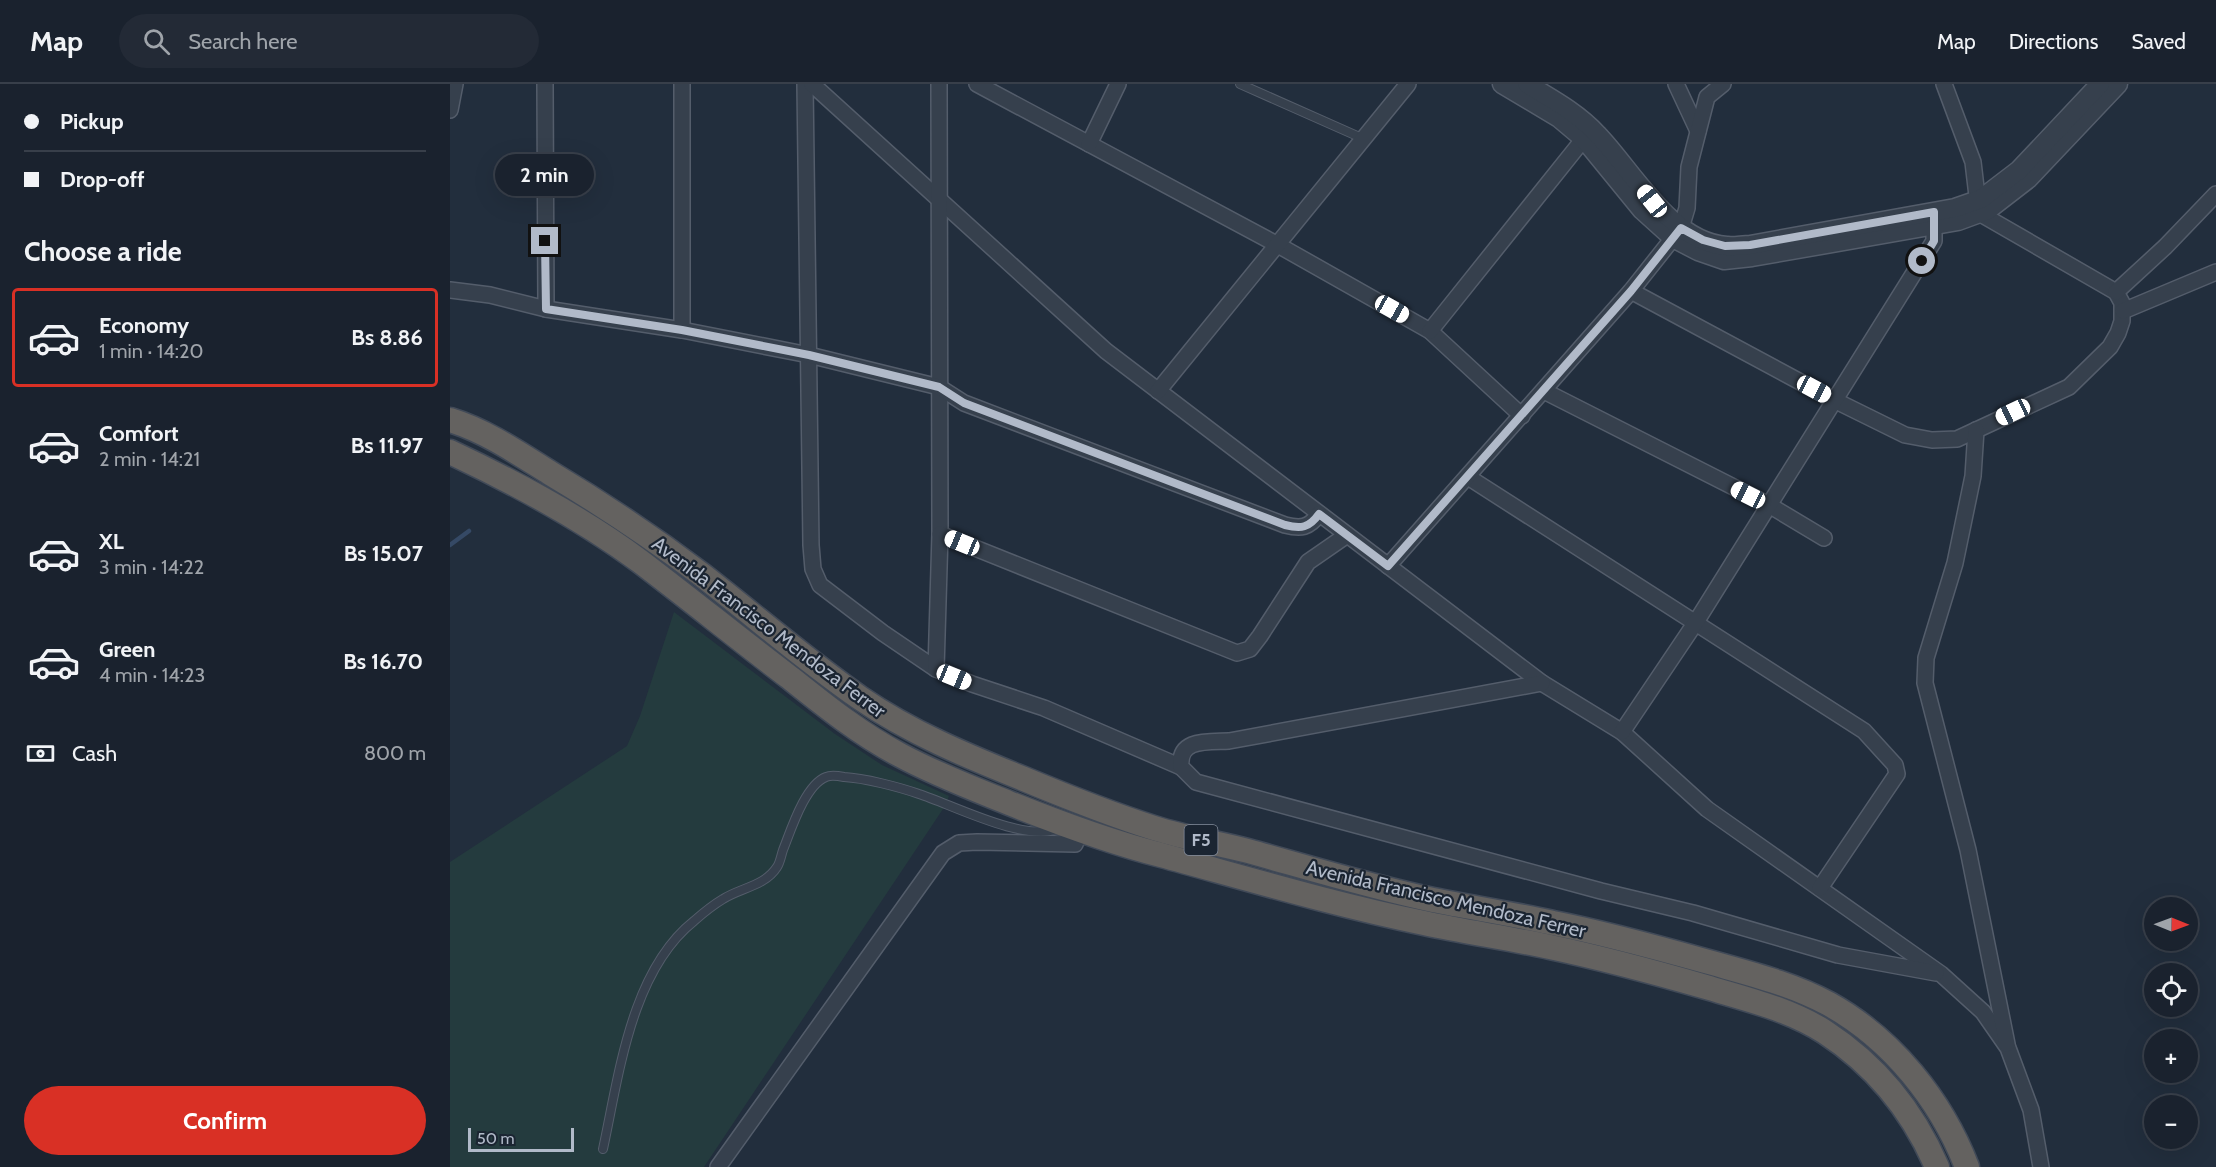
<!DOCTYPE html>
<meta charset="utf-8">
<style>
body{margin:0;font-family:Cabin,sans-serif;background:#232a36;color:#f1f3f6;height:100vh;display:flex;flex-direction:column;font-size:22px;white-space:nowrap}
*{box-sizing:border-box;margin:0}
p{font-size:20px;color:#9fa4aa}
.icon{flex:none;width:33px;height:33px;fill:none;stroke:currentColor;stroke-width:2;stroke-linecap:round;stroke-linejoin:round}
.map{position:relative;flex:1;overflow:hidden}
.panel{display:flex;flex-direction:column;background:#1a222e;width:450px}
.panel>*{flex:none}
.guide{display:grid;align-content:center;height:132px;padding:0 24px;background:#1a222e}
.needle{width:39px;rotate:91deg}
.buttons{position:absolute;left:1694px;top:813px;display:grid;gap:12px}
.buttons a{display:grid;place-items:center;width:54px;height:54px;border-radius:50%;background:#1a222e;box-shadow:0 6px 24px #0002,0 0 0 2px #383f4a;font-size:30px}
.scale{position:absolute;left:18px;bottom:15px;width:106px;box-sizing:border-box;padding-left:6px;border:3px solid #b1bac9;border-top:0;font-size:16px;line-height:21px;white-space:nowrap;color:#b1bac9;-webkit-text-stroke:4px #1b2532;paint-order:stroke}
.end{position:absolute;width:27px;height:27px;margin:-14px;border:8px solid #b1bac9;background:#111;box-shadow:0 0 0 3px #111}
.from{border-radius:50%}
.bubble{position:absolute;height:42px;border-radius:21px;background:#1a222e;box-shadow:0 6px 24px #0002,0 0 0 2px #383f4a;font-size:20px;font-weight:700;line-height:42px;text-align:center}
.car{position:absolute;width:18px;height:36px;margin:-18px -9px;border-radius:8px;box-shadow:0 0 4px 2px #0007;background:linear-gradient(#fff 24%,#345 0 40%,#fff 0 76%,#345 0 86%,#fff 0)}
.guide b{display:flex;align-items:center;gap:21px;height:57px;font-size:22px}
.guide b+b{border-top:2px solid #383f4a}
.guide i{width:15px;height:15px;background:#f1f3f6}
ul{padding:0;list-style:none}
li{display:flex;align-items:center;gap:18px;height:99px;margin:0 12px 9px;padding:0 12px;border:3px solid transparent;border-radius:6px}
li div{flex:1}
li b{display:block;font-size:22px}
li em{font-style:normal;font-weight:700}
li.current{border-color:#d93025}
li>.icon{width:54px;height:54px;stroke-width:1.5}
h2{padding:0 24px;font-size:27px;line-height:72px}
.pay{display:flex;align-items:center;gap:15px;height:66px;padding:0 24px;font-size:22px}
.pay p{margin-inline-start:auto}
.primary-button{display:flex;gap:12px;margin-top:auto;padding:12px 24px}
.primary-button a{flex:1;height:69px;border-radius:36px;background:#d93025;color:#fff;font-size:24px;font-weight:700;line-height:69px;text-align:center}
header{display:flex;align-items:center;gap:36px;box-sizing:border-box;height:84px;padding:0 30px;background:#1a222e;border-bottom:2px solid #383f4a}
header strong{font-size:28px}
nav{display:flex;gap:33px;margin-inline-start:auto;font-size:21px}
.search{width:420px;height:54px;background:#232a36;display:flex;align-items:center;gap:15px;box-sizing:border-box;padding:0 21px;border-radius:33px;color:#9fa4aa;font-size:22px}
main{display:flex;flex:1;min-height:0}
.map>svg:first-child{display:block}
</style>
<header>
<strong>Map</strong>
<div class="search"><svg class="icon" aria-label="search" viewBox="0 0 24 24"><circle cx="10" cy="10" r="6"/><path d="M15 15l6 6"/></svg>Search here</div>
<nav><a>Map</a><a>Directions</a><a>Saved</a></nav>
</header>
<main>
<section class="panel">
<div class="guide">
<b><i class="from"></i>Pickup</b>
<b><i></i>Drop-off</b>
</div>
<h2>Choose a ride</h2>
<ul>
<li class="current"><svg class="icon" aria-label="car" viewBox="0 0 24 24"><path d="M5 17H2v-5l4-1 3-4h7l3 4 3 1v5h-3M9 17h6M6 11h13"/><circle cx="7" cy="17" r="2"/><circle cx="17" cy="17" r="2"/></svg><div><b>Economy</b><p>1 min · 14:20</p></div><em>Bs 8.86</em></li>
<li><svg class="icon" aria-label="car" viewBox="0 0 24 24"><path d="M5 17H2v-5l4-1 3-4h7l3 4 3 1v5h-3M9 17h6M6 11h13"/><circle cx="7" cy="17" r="2"/><circle cx="17" cy="17" r="2"/></svg><div><b>Comfort</b><p>2 min · 14:21</p></div><em>Bs 11.97</em></li>
<li><svg class="icon" aria-label="car" viewBox="0 0 24 24"><path d="M5 17H2v-5l4-1 3-4h7l3 4 3 1v5h-3M9 17h6M6 11h13"/><circle cx="7" cy="17" r="2"/><circle cx="17" cy="17" r="2"/></svg><div><b>XL</b><p>3 min · 14:22</p></div><em>Bs 15.07</em></li>
<li><svg class="icon" aria-label="car" viewBox="0 0 24 24"><path d="M5 17H2v-5l4-1 3-4h7l3 4 3 1v5h-3M9 17h6M6 11h13"/><circle cx="7" cy="17" r="2"/><circle cx="17" cy="17" r="2"/></svg><div><b>Green</b><p>4 min · 14:23</p></div><em>Bs 16.70</em></li>
</ul>
<div class="pay"><svg class="icon" aria-label="cash" viewBox="0 0 24 24"><path d="M3 7h18v10H3z"/><circle cx="12" cy="12" r="2"/></svg>Cash<p>800 m</p></div>
<div class="primary-button"><a>Confirm</a></div>
</section>
<div class="map">
<svg width="1766" height="1083" viewBox="0 0 1766 1083">
<rect width="100%" height="100%" fill="#222e3d"/>
<path fill="#243b3e" d="M 224,528 L 385,650 L 432,681 L 499,712 L 495,722 L 254,1083 L 0,1083 L 0,778 L 177,662 L 190,632 Z"/>
<g fill="none" stroke-linecap="round" stroke-linejoin="round">
<path stroke="#354965" stroke-width="4.5" d="M 0,461 L 19,447"/>
<defs>
<g id="service">
<path d="M 790,0 L 914,55"/>
<path d="M 153,1065 C 169,991 181,887 244,837 C 253,829 263,821 273,815 C 290,804 315,802 327,783 C 330,779 331,772 333,766 C 341,746 355,701 376,693 C 380,691 389,692 394,693 C 414,694 449,703 469,710 C 503,721 573,758 608,745"/>
</g>
<g id="minor">
<path d="M 95,0 L 96,225"/>
<path d="M 355,0 L 361,461 L 363,485 L 370,501 L 433,549 L 486,585 L 522,600 L 594,624 L 731,683"/>
<path d="M 362,0 L 656,267 L 1092,599 L 1172,648 L 1257,725 L 1491,890 L 1533,928 L 1558,964 L 1581,1026 L 1591,1083"/>
<path d="M 489,0 L 490,450 L 787,569 L 800,565 L 810,552 L 858,478 L 897,451"/>
<path d="M 527,0 L 828,161 L 980,247 L 1072,332"/>
<path d="M 1226,0 L 1248,47"/>
<path d="M 0,26 L 5,0"/>
<path d="M 639,60 L 668,0"/>
<path d="M 0,206 L 40,211 L 96,225 L 232,246 L 359,271 L 489,303 L 514,319 L 835,441 C 851,445 859,444 869,430"/>
<path d="M 1181,207 L 1384,316 L 1455,351 L 1482,356 L 1507,355 L 1619,303 L 1660,263 L 1668,249 L 1672,237 L 1672,219 L 1666,208 L 1529,129 L 1523,78 L 1494,0"/>
<path d="M 1666,208 L 1715,163 L 1766,110"/>
<path d="M 1673,227 L 1766,188"/>
<path d="M 232,246 L 232,0"/>
<path d="M 980,247 L 1140,47"/>
<path d="M 708,307 L 958,0"/>
<path d="M 1094,307 L 1319,421 L 1374,454"/>
<path d="M 1526,346 L 1523,392 L 1505,479 L 1476,574 L 1475,599 L 1518,766 L 1557,960"/>
<path d="M 1018,393 L 1414,647 L 1445,681 L 1447,690 L 1370,804"/>
<path d="M 938,482 L 1181,207 L 1231,144 L 1237,124 L 1239,83 L 1257,13 L 1273,0"/>
<path d="M 486,585 L 490,450"/>
<path d="M 1092,599 L 779,657 C 758,658 728,654 731,683 L 746,698 L 1151,807 L 1243,829 L 1388,871 L 1486,889"/>
<path d="M 1172,648 L 1246,538 L 1484,157 L 1484,130"/>
<path d="M 268,1083 L 493,769 L 509,759 L 527,758 L 625,760 L 631,747"/>
</g>
<g id="tertiary">
<path d="M 1052,0 L 1109,34 L 1134,55 L 1192,126 L 1223,154 L 1248,167 L 1274,176 L 1302,173 L 1508,137 L 1538,126 L 1578,95 L 1668,0"/>
<path d="M 1077,0 C 1102,15 1128,29 1148,51 C 1182,86 1221,159 1277,162 C 1284,163 1292,161 1300,161 L 1505,124 L 1531,115 L 1569,86 L 1650,0"/>
</g>
<g id="trunk">
<path d="M 0,336 C 36,347 68,369 100,389 C 152,420 203,454 252,491 C 305,532 355,576 410,614 C 461,649 517,672 574,695 C 617,713 660,730 704,744 C 735,754 767,759 798,767 C 859,784 921,803 983,816 C 1023,824 1063,830 1103,839 C 1154,849 1205,863 1255,877 C 1297,889 1340,899 1379,920 C 1442,955 1491,1016 1517,1083"/>
<path d="M 0,368 C 66,399 132,434 191,478 C 241,516 289,555 339,593 C 374,621 410,650 450,671 C 485,690 522,704 559,719 C 609,739 659,758 711,771 C 799,795 886,821 974,839 C 1016,848 1058,854 1100,863 C 1152,874 1204,888 1256,903 C 1296,915 1339,925 1375,948 C 1427,982 1463,1027 1487,1083"/>
</g>
</defs>
<use href="#service" stroke="#545d6b" stroke-width="10"/>
<use href="#minor" stroke="#545d6b" stroke-width="18"/>
<use href="#tertiary" stroke="#545d6b" stroke-width="21"/>
<use href="#trunk" stroke="#414a58" stroke-width="27"/>
<use href="#service" stroke="#36404d" stroke-width="8"/>
<use href="#minor" stroke="#36404d" stroke-width="15"/>
<use href="#tertiary" stroke="#36404d" stroke-width="18"/>
<use href="#trunk" stroke="#646260" stroke-width="24"/>
</g>
<g fill="none" stroke-linecap="round" stroke-linejoin="round">
<path stroke="#b1bac9" stroke-width="8" d="M 95,157 L 96,225 L 232,246 L 359,271 L 489,303 L 514,319 L 835,441 C 851,445 859,444 869,430 L 938,482 L 1181,207 L 1231,144 L 1253,156 L 1275,162 L 1300,161 L 1484,128 L 1484,157 L 1472,177"/>
</g>
<g text-anchor="middle" dominant-baseline="central" stroke-width="4.5" stroke-linejoin="round" paint-order="stroke">
<rect fill="#1b2532" stroke="#848d9c" stroke-width="1.5" x="734.5" y="741" width="33" height="30" rx="4.5"/>
<g font-size="18" font-weight="bold" fill="#b1bac9">
<text x="751" y="756">F5</text>
</g>
<g font-size="20" fill="#b1bac9" stroke="#1b2532">
<text transform="translate(319 543) rotate(37)">Avenida Francisco Mendoza Ferrer</text>
<text transform="translate(996 815) rotate(13)">Avenida Francisco Mendoza Ferrer</text>
</g>
</g>
</svg>
<div class="buttons">
<a><svg class="needle" viewBox="-14 -14 28 28"><path d="M0-13l5 13h-10z" fill="#e53935"/><path d="M0 13l5-13h-10z" fill="#9fa4aa"/></svg></a>
<a><svg class="icon" aria-label="locate" viewBox="0 0 24 24"><circle cx="12" cy="12" r="6"/><path d="M12 2v4M12 18v4M2 12h4M18 12h4"/></svg></a>
<a>+</a>
<a>−</a>
</div>
<div class="scale">50 m</div>
<i class="end from" style="left:1472px;top:177px"></i>
<i class="end" style="left:95px;top:157px"></i>
<div class="bubble" style="left:45px;top:70px;width:99px">2 min</div>
<i class="car" style="left:1202px;top:117px;rotate:321deg"></i>
<i class="car" style="left:942px;top:225px;rotate:119deg"></i>
<i class="car" style="left:1364px;top:305px;rotate:118deg"></i>
<i class="car" style="left:1563px;top:328px;rotate:245deg"></i>
<i class="car" style="left:1298px;top:411px;rotate:297deg"></i>
<i class="car" style="left:512px;top:459px;rotate:292deg"></i>
<i class="car" style="left:504px;top:593px;rotate:112deg"></i>
</div>
</main>
